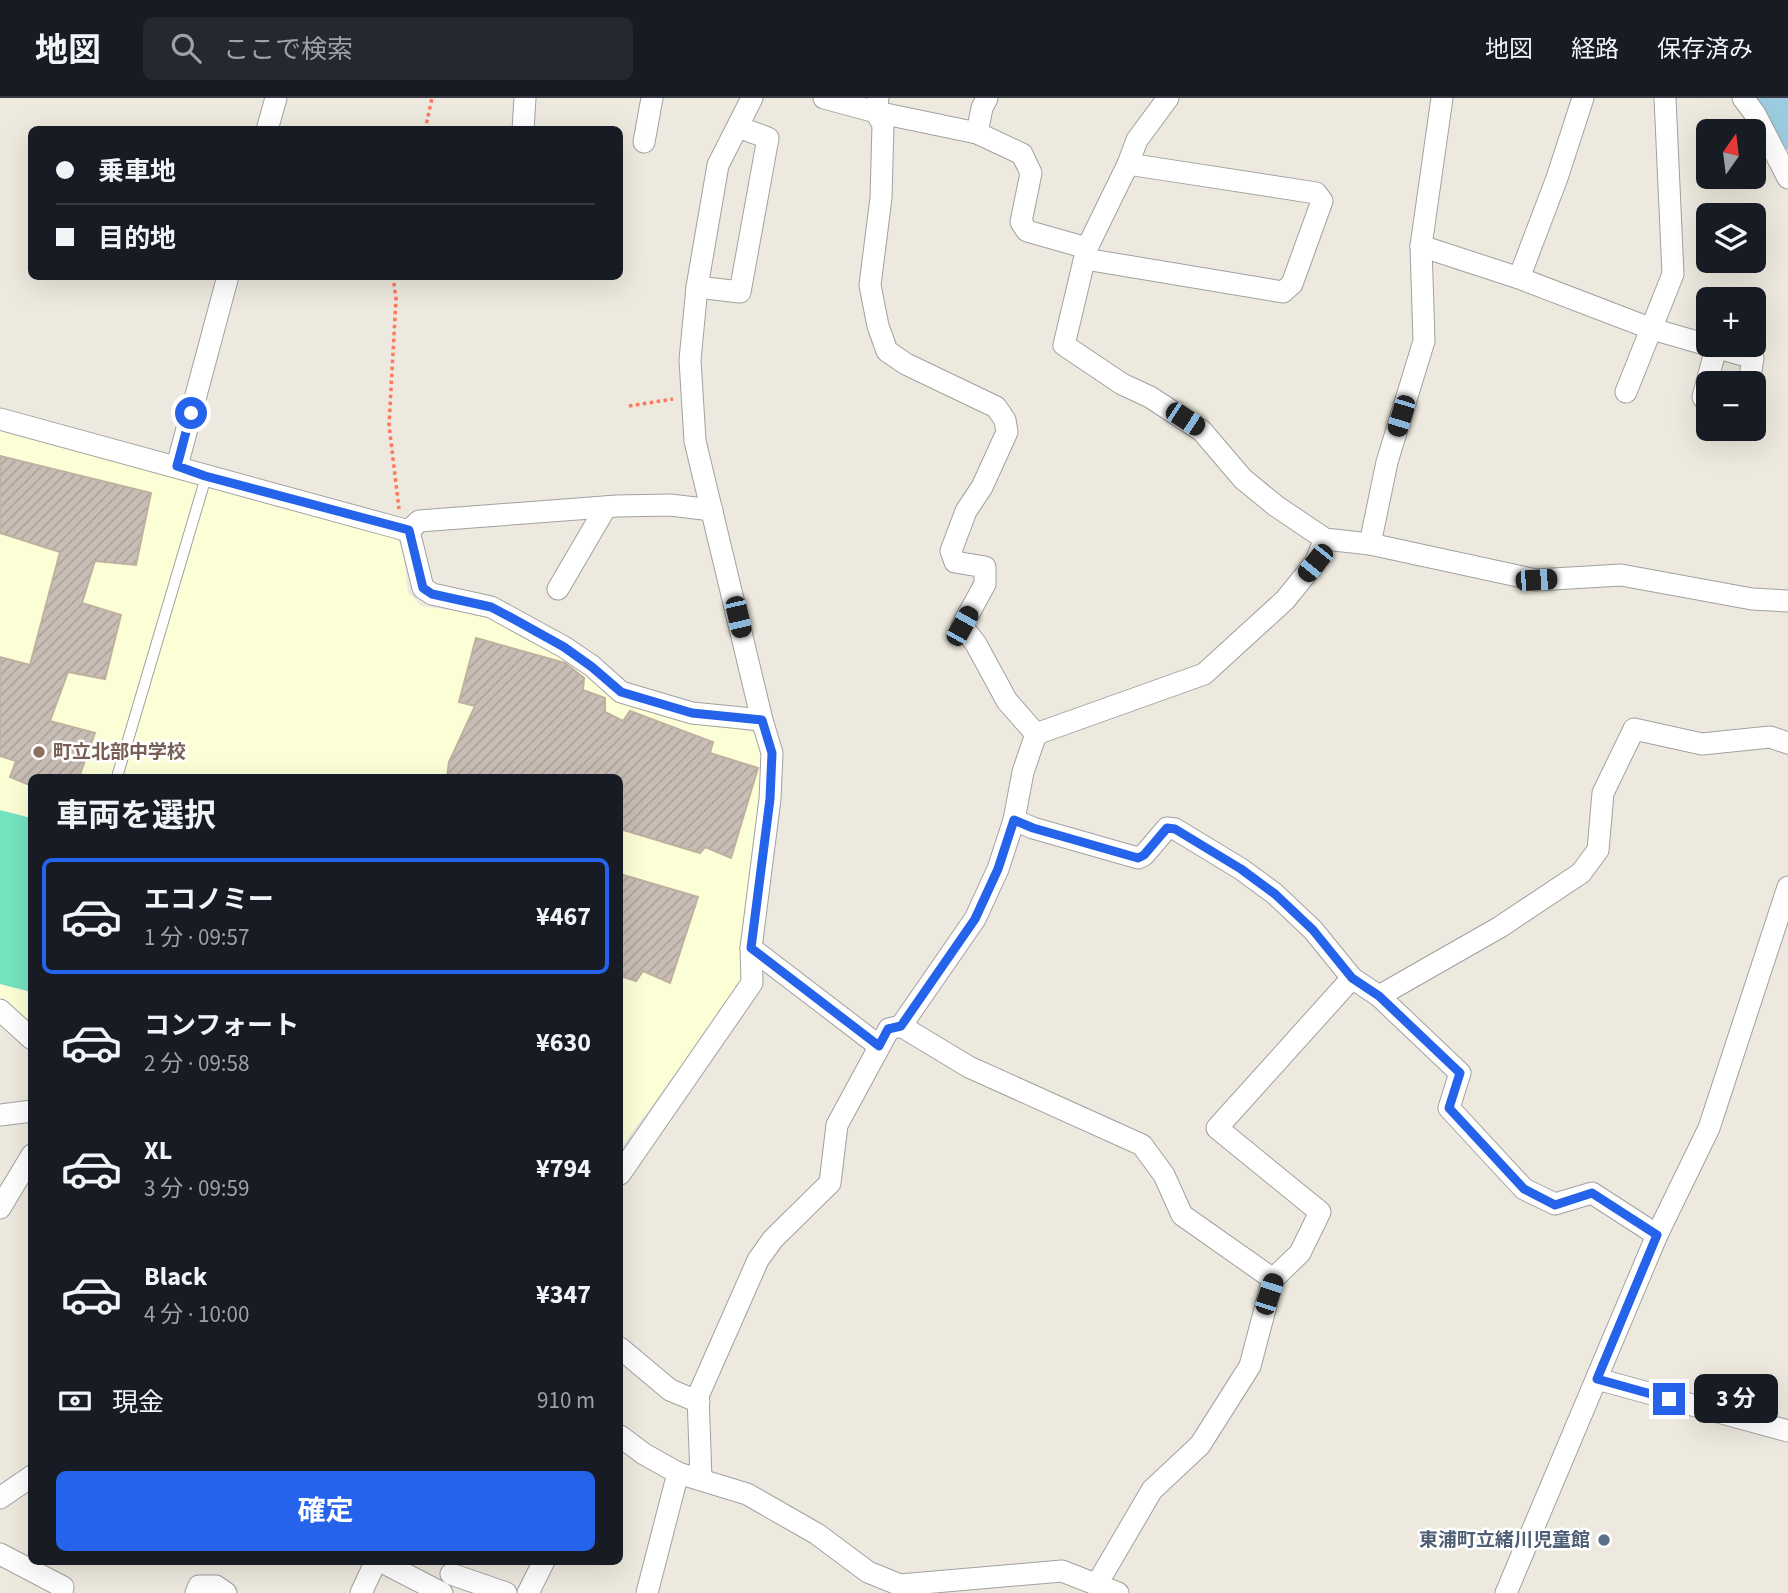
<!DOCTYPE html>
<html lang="ja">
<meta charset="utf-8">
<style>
body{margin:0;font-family:"Source Sans 3","Noto Sans JP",sans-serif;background:#242831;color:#f1f3f6;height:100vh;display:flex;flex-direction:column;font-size:26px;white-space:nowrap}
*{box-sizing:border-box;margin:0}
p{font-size:23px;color:#9ea1a6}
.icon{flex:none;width:38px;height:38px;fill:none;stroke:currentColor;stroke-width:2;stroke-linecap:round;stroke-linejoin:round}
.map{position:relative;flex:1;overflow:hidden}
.side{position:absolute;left:28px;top:676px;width:595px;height:791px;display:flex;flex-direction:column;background:#171b24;border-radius:10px;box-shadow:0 7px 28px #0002}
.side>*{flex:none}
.guide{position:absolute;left:28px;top:28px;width:595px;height:154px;border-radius:10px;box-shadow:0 7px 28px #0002;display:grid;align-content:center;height:154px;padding:0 28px;background:#171b24}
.needle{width:46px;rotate:14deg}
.buttons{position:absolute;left:1696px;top:21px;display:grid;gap:14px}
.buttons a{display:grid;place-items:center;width:70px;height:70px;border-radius:10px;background:#171b24;box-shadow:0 7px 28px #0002;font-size:35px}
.end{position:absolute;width:32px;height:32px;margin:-16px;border:9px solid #2563eb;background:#fff;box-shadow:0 0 0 4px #fff}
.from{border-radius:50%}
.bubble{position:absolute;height:49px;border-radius:10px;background:#171b24;box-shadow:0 7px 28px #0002;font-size:23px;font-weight:700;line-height:49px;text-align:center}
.car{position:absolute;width:21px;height:42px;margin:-21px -10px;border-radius:9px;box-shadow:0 0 5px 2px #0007;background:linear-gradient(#222 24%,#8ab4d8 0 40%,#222 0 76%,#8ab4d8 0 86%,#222 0)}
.guide b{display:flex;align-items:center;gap:24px;height:66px;font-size:26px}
.guide b+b{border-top:2px solid #363941}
.guide i{width:18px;height:18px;background:#f1f3f6}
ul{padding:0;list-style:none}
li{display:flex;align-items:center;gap:21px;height:116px;margin:0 14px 10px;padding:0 14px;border:4px solid transparent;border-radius:10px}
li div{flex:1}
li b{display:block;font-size:26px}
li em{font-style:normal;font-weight:700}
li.current{border-color:#2563eb}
li>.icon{width:63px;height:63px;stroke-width:1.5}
h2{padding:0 28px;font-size:32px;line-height:84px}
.pay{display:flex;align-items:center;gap:18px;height:77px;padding:0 28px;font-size:26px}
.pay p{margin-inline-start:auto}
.primary-button{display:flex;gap:14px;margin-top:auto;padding:14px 28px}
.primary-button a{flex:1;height:80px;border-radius:10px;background:#2563eb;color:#fff;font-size:28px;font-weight:700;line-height:80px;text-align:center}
header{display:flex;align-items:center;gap:42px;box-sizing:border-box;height:98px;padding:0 35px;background:#171b24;border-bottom:2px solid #363941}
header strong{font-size:33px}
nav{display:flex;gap:38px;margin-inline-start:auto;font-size:24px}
.search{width:490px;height:63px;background:#242831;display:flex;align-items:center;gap:18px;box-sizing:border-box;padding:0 24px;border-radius:10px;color:#9ea1a6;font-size:26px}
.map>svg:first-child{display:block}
</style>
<header>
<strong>地図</strong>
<div class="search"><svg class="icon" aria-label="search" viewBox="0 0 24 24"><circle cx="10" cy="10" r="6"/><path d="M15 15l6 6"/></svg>ここで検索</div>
<nav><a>地図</a><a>経路</a><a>保存済み</a></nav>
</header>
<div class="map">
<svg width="1788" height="1495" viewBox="0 0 1788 1495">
<defs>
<pattern id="building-hatch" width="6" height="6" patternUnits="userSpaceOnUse" patternTransform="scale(1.75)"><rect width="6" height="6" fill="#c9beb5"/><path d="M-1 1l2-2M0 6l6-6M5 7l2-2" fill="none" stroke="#aca39b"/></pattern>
</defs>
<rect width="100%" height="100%" fill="#ede9de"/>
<path fill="#fcffd6" d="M 0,331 L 396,440 L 403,449 L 408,494 L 421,508 L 463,514 L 488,515 L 691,621 L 755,635 L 764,650 L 765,660 L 743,883 L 620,1051 L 620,679 L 32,679 L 31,932 L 0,907 Z"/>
<path fill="#75e4c0" d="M 0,712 L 31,720 L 31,894 L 0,886 Z"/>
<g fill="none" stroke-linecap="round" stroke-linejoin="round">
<path stroke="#9acbdf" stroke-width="33" d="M 1769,0 L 1788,35"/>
</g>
<g fill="url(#building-hatch)" stroke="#c0b0a0" stroke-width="2">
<path d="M 0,358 L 151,395 L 136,467 L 95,463 L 82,505 L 121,517 L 105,581 L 68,574 L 50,623 L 95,635 L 79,679 L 32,679 L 32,688 L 10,679 L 16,663 L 0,658 L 0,559 L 30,567 L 60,454 L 0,435 Z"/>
<path d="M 476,540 L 565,565 L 584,580 L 583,592 L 605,600 L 605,614 L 623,623 L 630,613 L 713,644 L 710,655 L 758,670 L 731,760 L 705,749 L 700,755 L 620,731 L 620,679 L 447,679 L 449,664 L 475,608 L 459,604 Z"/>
<path d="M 620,776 L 698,799 L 670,885 L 643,873 L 636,883 L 620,878 Z"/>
</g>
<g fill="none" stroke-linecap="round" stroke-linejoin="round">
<defs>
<path id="lane" d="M 117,679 L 206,379"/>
<g id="street">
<path d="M 824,0 L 876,14 L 977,35 L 1022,56 L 1031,75 L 1021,124 L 1027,133 L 1087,150"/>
<path d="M 878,0 L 876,14 L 883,27 L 881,100 L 870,187 L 878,228 L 887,253 L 906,266 L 996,309 L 1005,322 L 1007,334 L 982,389 L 966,413 L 951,453 L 955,464 L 985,469 L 985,486 L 962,528 L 976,546 L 1007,603 L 1036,636"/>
<path d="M 1168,0 L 1137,42 L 1128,66 L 1087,150 L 1064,247 L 1122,286 L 1150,299 L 1202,333 L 1243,381 L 1276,408 L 1325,441 L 1370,446 L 1536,482 L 1621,477 L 1752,501 L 1788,503"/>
<path d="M 1743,0 L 1755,16 L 1788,80"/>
<path d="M 267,32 L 276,0"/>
<path d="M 523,32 L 525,0"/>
<path d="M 977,35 L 982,10 L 987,0"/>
<path d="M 644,44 L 652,0"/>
<path d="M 1421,148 L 1519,180 L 1652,231 L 1753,260 L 1749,285"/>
<path d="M 1085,161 L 1283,194 L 1292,186 L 1322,103 L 1316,95 L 1128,66"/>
<path d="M 1519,180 L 1557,80 L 1583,0"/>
<path d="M 697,189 L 740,194 L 768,40 L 738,29"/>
<path d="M 1626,294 L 1673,176 L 1665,0"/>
<path d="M 1708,307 L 1703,299 L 1716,250"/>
<path d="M 0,321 L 409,433 L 423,490 L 432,496 L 491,509 L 564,549 L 592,568 L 621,594 L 692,615 L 762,622"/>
<path d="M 177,368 L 228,178"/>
<path d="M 412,430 L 419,423 L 617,408 L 670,407 L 712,412"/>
<path d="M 1370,446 L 1387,364 L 1424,243 L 1421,148 L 1442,0"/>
<path d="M 558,491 L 606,409"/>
<path d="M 1036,636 L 1204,576 L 1285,502 L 1315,465 L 1325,441"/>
<path d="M 1014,722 L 1033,730 L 1138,760 L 1144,757 L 1167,730 L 1175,731 L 1241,771 L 1275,796 L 1313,832 L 1352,880 L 1379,898 L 1460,975 L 1449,1010 L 1524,1091 L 1555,1106 L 1592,1095 L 1657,1137"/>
<path d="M 751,850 L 879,948"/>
<path d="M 1379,898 L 1500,829 L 1581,775 L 1598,752 L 1603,695 L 1634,631 L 1702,646 L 1770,639 L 1788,645"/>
<path d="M 0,912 L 32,941"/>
<path d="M 901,928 L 969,969 L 1142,1047 L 1164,1077 L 1182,1117 L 1273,1181 L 1250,1268 L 1200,1347 L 1152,1392 L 1097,1486"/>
<path d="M 0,1017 L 32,1013"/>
<path d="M 620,1076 L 752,885 L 751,850 L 770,701 L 772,655 L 762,622 L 695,343 L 690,262 L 697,189 L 718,67 L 752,0"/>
<path d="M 0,1110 L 32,1057"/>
<path d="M 1273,1181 L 1300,1155 L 1320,1114 L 1217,1030 L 1352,880"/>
<path d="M 620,1250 L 670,1292 L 699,1304"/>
<path d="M 1597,1281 L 1788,1333"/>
<path d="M 620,1338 L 644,1356 L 678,1375 L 747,1396 L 817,1436 L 868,1474 L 900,1487 L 1062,1473 L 1118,1495"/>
<path d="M 701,1381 L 698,1298 L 758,1162 L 773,1141 L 830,1085 L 837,1027 L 889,931 L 901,928 L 975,821 L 998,771 L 1014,722 L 1023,674 L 1036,636"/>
<path d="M 0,1400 L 32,1378"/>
<path d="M 0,1456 L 63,1489 L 62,1495"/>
<path d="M 380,1463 L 442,1495"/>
<path d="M 451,1476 L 506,1495"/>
<path d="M 196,1495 L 199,1488 L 216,1488 L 226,1495"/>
<path d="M 361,1495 L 376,1463"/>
<path d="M 528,1495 L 544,1463"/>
<path d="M 647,1495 L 678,1375"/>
<path d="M 1506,1495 L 1657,1137 L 1709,1030 L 1788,789"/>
</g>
</defs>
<use href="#lane" stroke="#a1a1a1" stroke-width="12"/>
<use href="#street" stroke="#a1a1a1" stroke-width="23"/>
<g stroke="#ff785e" stroke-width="3.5" stroke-dasharray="3.5 3.5" stroke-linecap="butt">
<path d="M 425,32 L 432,0"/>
<path d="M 393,178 L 396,201 L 389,327 L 399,411"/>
<path d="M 629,308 L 673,301"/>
</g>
<use href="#lane" stroke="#fff" stroke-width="10"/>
<use href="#street" stroke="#fff" stroke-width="21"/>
</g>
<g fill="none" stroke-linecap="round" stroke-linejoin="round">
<path stroke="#2563eb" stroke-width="9" d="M 191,315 L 177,368 L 205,378 L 409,432 L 423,490 L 432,496 L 491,509 L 510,519 L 564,549 L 592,569 L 621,594 L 692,615 L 762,622 L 772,655 L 770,701 L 751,850 L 879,948 L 888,931 L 901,928 L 975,821 L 998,771 L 1014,722 L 1033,730 L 1138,760 L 1144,757 L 1167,730 L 1175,731 L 1241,771 L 1275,796 L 1313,832 L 1352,880 L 1379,898 L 1460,975 L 1449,1010 L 1524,1091 L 1555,1107 L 1592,1095 L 1657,1137 L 1597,1281 L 1669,1301"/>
</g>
<circle fill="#8d6e63" stroke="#fff" stroke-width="2.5" cx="39" cy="654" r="7"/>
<circle fill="#5c6f8a" stroke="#fff" stroke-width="2.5" cx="1604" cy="1442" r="7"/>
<g text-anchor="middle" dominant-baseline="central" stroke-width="5" stroke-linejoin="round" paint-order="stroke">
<g font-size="19" font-weight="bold" fill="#785e54" stroke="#fff" text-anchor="start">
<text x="53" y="654">町立北部中学校</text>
</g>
<g font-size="19" font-weight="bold" fill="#4e5e75" stroke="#fff" text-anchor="end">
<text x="1590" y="1442">東浦町立緒川児童館</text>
</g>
</g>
</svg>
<div class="buttons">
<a><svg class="needle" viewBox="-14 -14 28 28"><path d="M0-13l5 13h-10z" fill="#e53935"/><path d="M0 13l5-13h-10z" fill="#9ea1a6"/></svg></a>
<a><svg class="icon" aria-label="layers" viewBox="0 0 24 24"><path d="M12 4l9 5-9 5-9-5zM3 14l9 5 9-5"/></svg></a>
<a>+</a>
<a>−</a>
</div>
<i class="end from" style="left:191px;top:315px"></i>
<i class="end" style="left:1669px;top:1301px"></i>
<div class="bubble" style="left:1694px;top:1276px;width:84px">3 分</div>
<i class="car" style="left:1401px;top:318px;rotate:197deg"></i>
<i class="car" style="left:1185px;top:321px;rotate:123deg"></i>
<i class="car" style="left:1315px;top:465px;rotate:219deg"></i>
<i class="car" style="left:1536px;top:482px;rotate:87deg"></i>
<i class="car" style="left:738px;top:519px;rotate:167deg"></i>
<i class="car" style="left:962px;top:528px;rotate:29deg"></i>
<i class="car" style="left:1269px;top:1196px;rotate:18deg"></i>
<div class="guide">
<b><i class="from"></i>乗車地</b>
<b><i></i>目的地</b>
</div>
<section class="side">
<h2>車両を選択</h2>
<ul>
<li class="current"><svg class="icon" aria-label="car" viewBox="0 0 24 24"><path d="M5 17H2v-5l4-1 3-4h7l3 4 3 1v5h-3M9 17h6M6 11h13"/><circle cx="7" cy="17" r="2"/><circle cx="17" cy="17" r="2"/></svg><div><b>エコノミー</b><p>1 分 · 09:57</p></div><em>¥467</em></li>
<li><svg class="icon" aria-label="car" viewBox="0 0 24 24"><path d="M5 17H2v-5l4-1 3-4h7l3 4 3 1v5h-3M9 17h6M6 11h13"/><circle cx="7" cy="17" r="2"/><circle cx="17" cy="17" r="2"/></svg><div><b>コンフォート</b><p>2 分 · 09:58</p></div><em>¥630</em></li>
<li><svg class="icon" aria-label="car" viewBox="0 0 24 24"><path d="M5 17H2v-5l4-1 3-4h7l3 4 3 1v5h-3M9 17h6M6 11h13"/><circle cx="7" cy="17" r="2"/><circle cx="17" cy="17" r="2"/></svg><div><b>XL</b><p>3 分 · 09:59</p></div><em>¥794</em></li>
<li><svg class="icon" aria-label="car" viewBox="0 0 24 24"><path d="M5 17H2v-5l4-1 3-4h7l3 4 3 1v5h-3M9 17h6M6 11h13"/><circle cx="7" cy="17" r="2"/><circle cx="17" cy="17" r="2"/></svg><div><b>Black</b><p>4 分 · 10:00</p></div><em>¥347</em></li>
</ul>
<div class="pay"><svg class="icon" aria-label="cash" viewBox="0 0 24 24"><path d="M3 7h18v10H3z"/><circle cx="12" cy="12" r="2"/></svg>現金<p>910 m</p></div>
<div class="primary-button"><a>確定</a></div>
</section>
</div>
